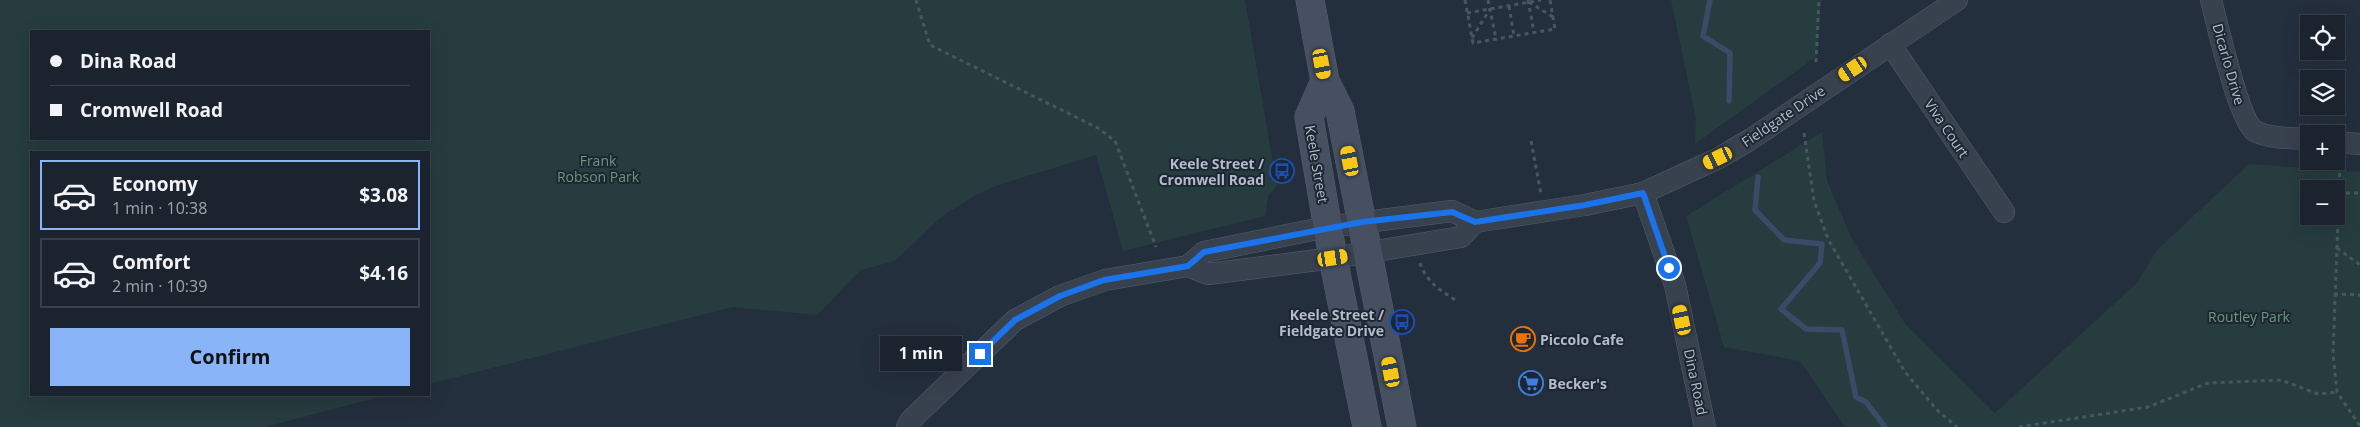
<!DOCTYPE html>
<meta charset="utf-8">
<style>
body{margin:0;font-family:"Open Sans",sans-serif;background:#242b36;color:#f1f3f6;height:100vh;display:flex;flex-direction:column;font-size:19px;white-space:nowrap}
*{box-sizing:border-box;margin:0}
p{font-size:16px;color:#a0a4aa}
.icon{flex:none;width:28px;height:28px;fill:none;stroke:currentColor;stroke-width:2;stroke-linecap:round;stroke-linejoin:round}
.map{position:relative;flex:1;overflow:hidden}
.details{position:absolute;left:30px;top:151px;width:400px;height:245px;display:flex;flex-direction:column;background:#1b232e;border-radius:0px;box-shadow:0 5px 20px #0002,0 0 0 1px #39404a}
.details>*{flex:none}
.banner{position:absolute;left:30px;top:30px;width:400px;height:110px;border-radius:0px;box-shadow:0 5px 20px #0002,0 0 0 1px #39404a;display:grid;align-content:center;height:110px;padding:0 20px;background:#1b232e}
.fabs{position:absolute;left:2300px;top:15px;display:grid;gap:10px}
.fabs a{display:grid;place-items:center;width:45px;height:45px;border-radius:0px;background:#1b232e;box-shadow:0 5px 20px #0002,0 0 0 1px #39404a;font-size:25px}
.end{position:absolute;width:22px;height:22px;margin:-11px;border:6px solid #1a73e8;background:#fff;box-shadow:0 0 0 2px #fff}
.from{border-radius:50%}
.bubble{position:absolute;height:35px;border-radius:0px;background:#1b232e;box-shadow:0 5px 20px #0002,0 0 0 1px #39404a;font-size:16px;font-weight:700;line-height:35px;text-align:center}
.car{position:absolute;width:15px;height:30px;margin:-15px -8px;border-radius:6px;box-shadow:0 0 4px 1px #0007;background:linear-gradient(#f5c518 24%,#345 0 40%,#f5c518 0 76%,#345 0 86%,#f5c518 0)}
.banner b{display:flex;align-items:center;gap:18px;height:48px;font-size:19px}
.banner b+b{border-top:1px solid #39404a}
.banner i{width:12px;height:12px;background:#f1f3f6}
ul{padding:9px 0 0;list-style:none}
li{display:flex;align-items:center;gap:15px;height:70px;margin:0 10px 8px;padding:0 10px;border:2px solid #39404a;border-radius:0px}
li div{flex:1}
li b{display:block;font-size:19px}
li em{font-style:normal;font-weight:700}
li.selected{border-color:#8ab4f8}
li>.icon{width:45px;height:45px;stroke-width:1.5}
.cta{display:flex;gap:10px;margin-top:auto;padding:10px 20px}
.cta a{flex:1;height:58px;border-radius:0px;background:#8ab4f8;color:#111;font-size:20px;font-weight:700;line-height:58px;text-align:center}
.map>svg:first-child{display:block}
</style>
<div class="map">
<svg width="2360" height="427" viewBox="0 0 2360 427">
<rect width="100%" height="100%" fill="#242f3e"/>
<g fill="#263c3f" fill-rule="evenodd">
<path d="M 0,0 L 1245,0 L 1277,186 L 1268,196 L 1265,216 L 1123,251 L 1096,155 L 995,186 L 972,197 L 941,217 L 895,261 L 861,270 L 817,315 L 733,307 L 429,384 L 429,152 L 31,152 L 31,395 L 387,395 L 265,427 L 0,427 ZM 429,31 L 429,139 L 31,139 L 31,31 Z"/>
<path d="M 1671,0 L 1821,0 L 1817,56 L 1695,144 L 1696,119 Z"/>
<path d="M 1822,132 L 1827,181 L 1852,239 L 1906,325 L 1995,413 L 2138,282 L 2156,251 L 2249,164 L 2360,172 L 2360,427 L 1845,427 L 1800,361 L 1724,347 L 1686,216 ZM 2309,189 L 2336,189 L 2336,216 L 2309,216 Z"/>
</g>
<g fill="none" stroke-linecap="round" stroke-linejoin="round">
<g stroke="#394c67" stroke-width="5.5">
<path d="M 1710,0 L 1703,36 L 1730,53 L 1729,101"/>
<path d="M 1758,177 L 1755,210 L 1784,240 L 1822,244 L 1820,263 L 1781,309 L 1806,329 L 1842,330 L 1856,397 L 1866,402 L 1885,427"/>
</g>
<defs>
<g id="minor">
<path d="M 2211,0 C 2217,23 2239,121 2255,131 C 2270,139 2292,138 2309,139"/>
<path d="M 1890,44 L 2004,212"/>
<path d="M 2336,142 L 2360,144"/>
<path d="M 1643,193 L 1675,285 L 1705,427"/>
<path d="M 1188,266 L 1208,274 L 1333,258 L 1461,237 L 1475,222"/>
<path d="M 907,427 L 911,420 L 1015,320 L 1060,296 L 1105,280 L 1188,266 L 1204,252 L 1327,227 L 1452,211 L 1475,222 L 1585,205 L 1643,193 L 1719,158 L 1751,139 L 1957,0"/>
</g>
<g id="secondary">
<path d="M 1310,0 L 1325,81 L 1340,111 L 1402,427"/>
<path d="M 1325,81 L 1309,117 L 1333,258 L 1367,427"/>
</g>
</defs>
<use href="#minor" stroke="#565f6c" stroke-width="22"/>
<use href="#secondary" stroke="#565f6c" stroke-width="29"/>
<g stroke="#44595c" stroke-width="3" stroke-dasharray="4 4" stroke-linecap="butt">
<path d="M 916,0 L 930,45 L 1098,128 L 1115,141 L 1156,247"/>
<path d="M 1465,0 L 1473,43 L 1555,29 L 1550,0"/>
<path d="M 1488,0 L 1496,39"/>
<path d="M 1528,0 L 1534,32"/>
<path d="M 1529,2 L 1553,17"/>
<path d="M 1509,6 L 1514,36"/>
<path d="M 1467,13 L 1541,0"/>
<path d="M 1472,38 L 1490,9"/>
<path d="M 1816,62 L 1819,0"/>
<path d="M 1804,133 L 1814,201 L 1828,239 L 1905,372 L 1938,411 L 1957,427"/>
<path d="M 1531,141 L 1541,194"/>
<path d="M 2340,165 L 2333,354 L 2337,392 L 2360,426"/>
<path d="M 2338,193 L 2360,193"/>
<path d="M 2337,248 L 2360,265"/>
<path d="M 1420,263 C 1427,283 1440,290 1457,301"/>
<path d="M 2334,294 L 2360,295"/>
<path d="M 2019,427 L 2148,407 L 2208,383 L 2281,380 L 2318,394 L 2337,392"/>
</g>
<use href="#minor" stroke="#38414e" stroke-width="21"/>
<use href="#secondary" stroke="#465061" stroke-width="28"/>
</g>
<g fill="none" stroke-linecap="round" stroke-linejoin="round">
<path stroke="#1a73e8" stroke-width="6" d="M 980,354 L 1015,320 L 1060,296 L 1104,280 L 1188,266 L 1204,252 L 1362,222 L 1452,212 L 1475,222 L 1585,205 L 1643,193 L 1669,268"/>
</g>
<defs>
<symbol id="bus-ring" viewBox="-11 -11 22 22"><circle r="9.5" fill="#1d2633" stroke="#1a4fb4" stroke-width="1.5"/><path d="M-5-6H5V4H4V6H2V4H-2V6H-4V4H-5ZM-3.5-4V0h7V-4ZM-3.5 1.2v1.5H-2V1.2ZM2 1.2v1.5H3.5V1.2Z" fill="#1a4fb4"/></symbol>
<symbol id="cafe-ring" viewBox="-11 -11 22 22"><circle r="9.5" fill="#1d2633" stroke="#e8710a" stroke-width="1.5"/><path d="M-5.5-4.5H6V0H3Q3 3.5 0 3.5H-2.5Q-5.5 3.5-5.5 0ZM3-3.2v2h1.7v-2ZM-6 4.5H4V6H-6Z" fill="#e8710a"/></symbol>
<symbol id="supermarket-ring" viewBox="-11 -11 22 22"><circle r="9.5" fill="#1d2633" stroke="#3f7fe0" stroke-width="1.5"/><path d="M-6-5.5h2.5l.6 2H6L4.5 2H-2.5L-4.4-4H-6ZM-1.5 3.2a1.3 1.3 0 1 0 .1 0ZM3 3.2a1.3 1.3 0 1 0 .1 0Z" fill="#3f7fe0"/></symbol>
</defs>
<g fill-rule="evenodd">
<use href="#bus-ring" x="1268" y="157" width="28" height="28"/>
<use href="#bus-ring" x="1388" y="308" width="28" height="28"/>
<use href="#cafe-ring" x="1509" y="325" width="28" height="28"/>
<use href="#supermarket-ring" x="1517" y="369" width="28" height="28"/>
</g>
<g text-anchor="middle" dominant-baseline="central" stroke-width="4" stroke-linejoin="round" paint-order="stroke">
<g font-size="14" fill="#b4bcc9" stroke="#1d2633">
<text transform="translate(2229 64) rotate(74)">Dicarlo Drive</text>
<text transform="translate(1783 116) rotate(-34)">Fieldgate Drive</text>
<text transform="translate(1947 128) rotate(56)">Viva Court</text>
<text transform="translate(1317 164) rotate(80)">Keele Street</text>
<text transform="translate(1696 382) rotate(78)">Dina Road</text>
</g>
<g font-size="14" fill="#6b9a76" stroke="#1d2633">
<text x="598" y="160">Frank<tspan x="598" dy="16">Robson Park</tspan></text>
<text x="2249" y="316">Routley Park</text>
</g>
<g font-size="14" font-weight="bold" fill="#b4bcc9" stroke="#1d2633" text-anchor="end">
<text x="1264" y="163">Keele Street /<tspan x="1264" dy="16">Cromwell Road</tspan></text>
<text x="1384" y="314">Keele Street /<tspan x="1384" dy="16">Fieldgate Drive</tspan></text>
<text x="1540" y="339" text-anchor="start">Piccolo Cafe</text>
<text x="1548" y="383" text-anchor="start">Becker's</text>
</g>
</g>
</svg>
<div class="fabs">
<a><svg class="icon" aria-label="locate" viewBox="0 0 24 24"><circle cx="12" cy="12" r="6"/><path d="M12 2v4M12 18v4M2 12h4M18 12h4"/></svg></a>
<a><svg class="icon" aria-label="layers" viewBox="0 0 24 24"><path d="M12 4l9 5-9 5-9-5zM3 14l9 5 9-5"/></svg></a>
<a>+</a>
<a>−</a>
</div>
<i class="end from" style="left:1669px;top:268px"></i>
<i class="end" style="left:980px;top:354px"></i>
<div class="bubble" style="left:880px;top:336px;width:82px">1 min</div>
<i class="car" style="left:1322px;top:64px;rotate:169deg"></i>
<i class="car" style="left:1853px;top:69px;rotate:236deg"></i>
<i class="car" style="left:1718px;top:158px;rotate:244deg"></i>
<i class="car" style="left:1350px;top:161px;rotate:349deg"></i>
<i class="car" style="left:1333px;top:258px;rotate:81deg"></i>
<i class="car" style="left:1682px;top:320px;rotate:348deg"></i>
<i class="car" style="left:1391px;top:372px;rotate:349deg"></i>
<div class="banner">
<b><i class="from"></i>Dina Road</b>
<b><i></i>Cromwell Road</b>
</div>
<section class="details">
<ul>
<li class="selected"><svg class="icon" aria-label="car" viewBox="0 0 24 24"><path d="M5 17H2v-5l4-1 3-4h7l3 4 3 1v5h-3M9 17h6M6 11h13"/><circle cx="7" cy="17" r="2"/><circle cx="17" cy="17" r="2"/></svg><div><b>Economy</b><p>1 min · 10:38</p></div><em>$3.08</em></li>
<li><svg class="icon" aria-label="car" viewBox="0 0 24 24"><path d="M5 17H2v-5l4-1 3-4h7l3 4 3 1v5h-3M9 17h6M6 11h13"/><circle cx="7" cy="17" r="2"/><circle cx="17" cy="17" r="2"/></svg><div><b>Comfort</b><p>2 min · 10:39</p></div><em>$4.16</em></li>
</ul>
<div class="cta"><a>Confirm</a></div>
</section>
</div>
